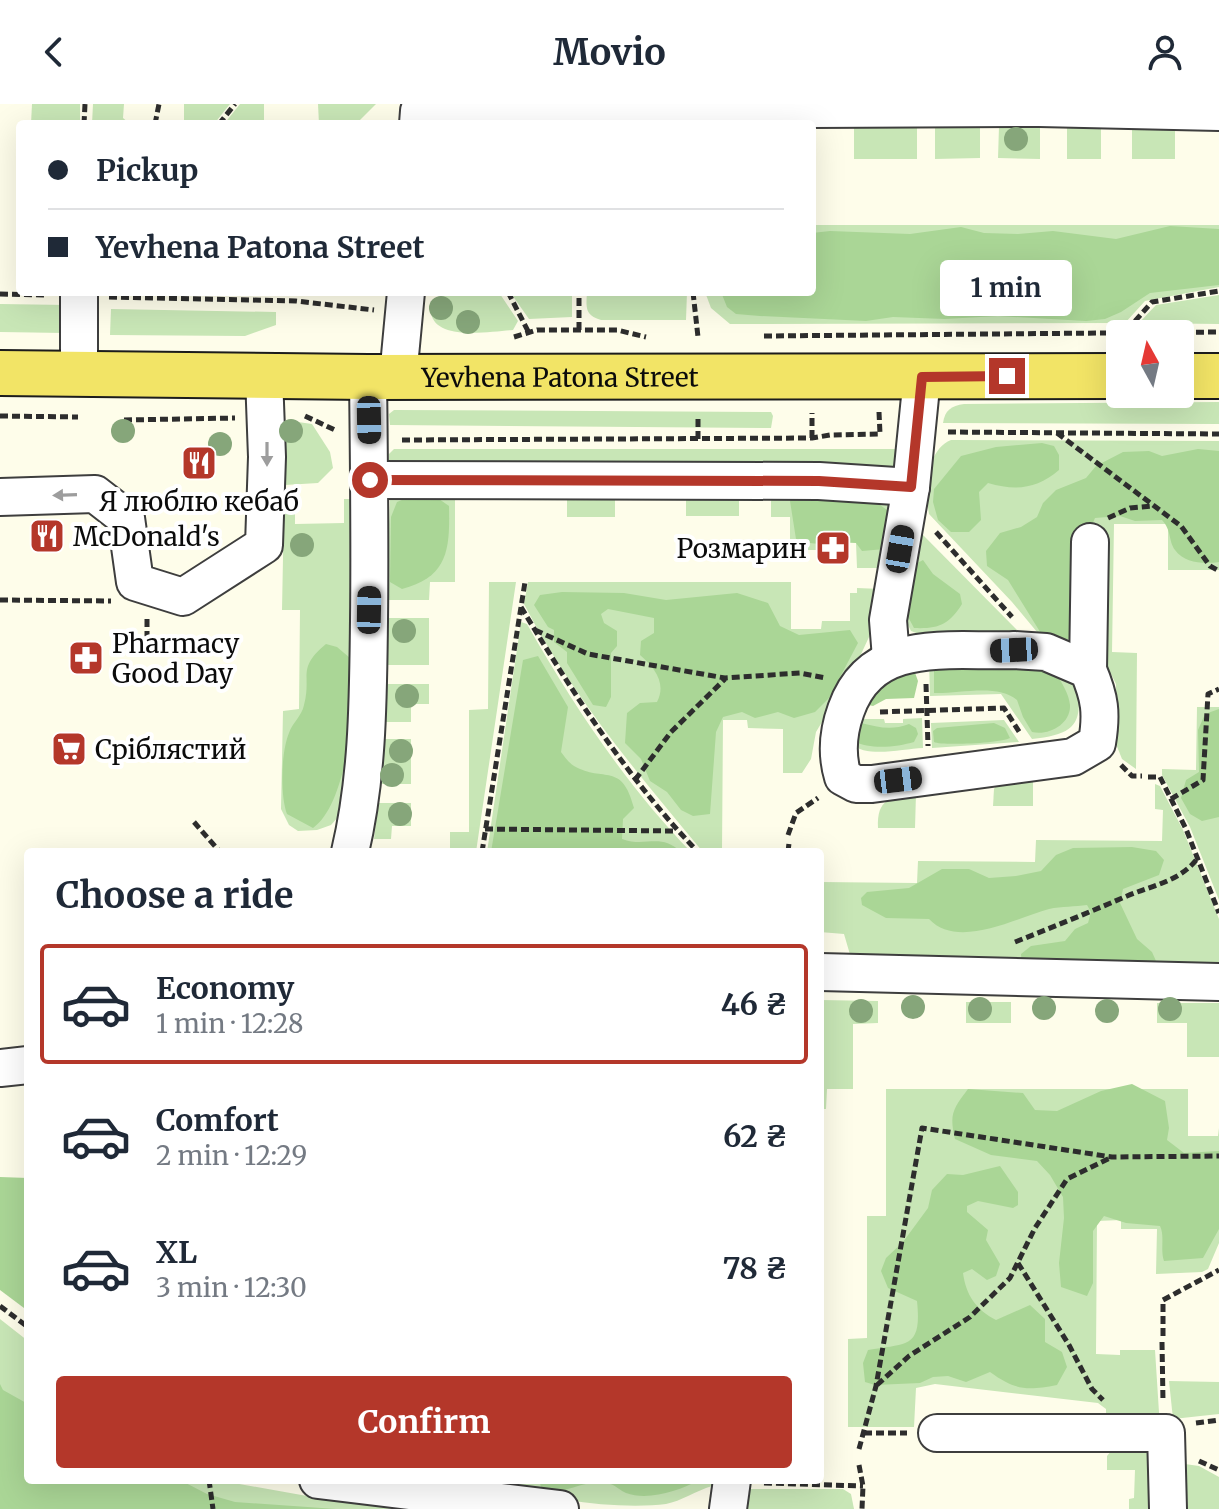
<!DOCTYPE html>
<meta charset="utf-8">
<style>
body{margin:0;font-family:Merriweather,serif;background:#f6f6f7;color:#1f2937;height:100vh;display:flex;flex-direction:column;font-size:30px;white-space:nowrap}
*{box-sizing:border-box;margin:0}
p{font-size:26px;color:#747a83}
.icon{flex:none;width:44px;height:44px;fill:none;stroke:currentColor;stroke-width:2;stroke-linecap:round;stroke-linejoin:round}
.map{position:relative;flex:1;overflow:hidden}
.drawer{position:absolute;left:24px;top:744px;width:800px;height:636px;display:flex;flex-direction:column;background:#fff;border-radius:8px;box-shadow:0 8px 32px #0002}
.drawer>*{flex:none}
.banner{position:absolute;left:16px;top:16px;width:800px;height:176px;border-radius:8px;box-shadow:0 8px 32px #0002;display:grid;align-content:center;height:176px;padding:0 32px;background:#fff}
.needle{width:52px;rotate:352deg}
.controls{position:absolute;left:1106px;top:216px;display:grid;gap:16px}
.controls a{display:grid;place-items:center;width:88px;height:88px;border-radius:8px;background:#fff;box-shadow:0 8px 32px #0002;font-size:40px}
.end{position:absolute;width:36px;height:36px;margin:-18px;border:10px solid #b4372a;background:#fff;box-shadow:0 0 0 4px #fff}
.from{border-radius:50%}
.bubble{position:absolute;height:56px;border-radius:8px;background:#fff;box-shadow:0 8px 32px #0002;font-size:26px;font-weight:700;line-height:56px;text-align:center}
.car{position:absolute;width:24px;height:48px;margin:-24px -12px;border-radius:10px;box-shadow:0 0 6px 2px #0007;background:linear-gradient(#222 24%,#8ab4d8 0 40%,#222 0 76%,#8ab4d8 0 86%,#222 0)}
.banner b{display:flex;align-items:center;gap:28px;height:76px;font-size:30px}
.banner b+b{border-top:2px solid #e0e1e3}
.banner i{width:20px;height:20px;background:#1f2937}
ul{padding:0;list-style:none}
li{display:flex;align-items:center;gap:24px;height:120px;margin:0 16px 12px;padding:0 16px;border:4px solid transparent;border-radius:8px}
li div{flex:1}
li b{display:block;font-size:30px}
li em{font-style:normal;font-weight:700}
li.selected{border-color:#b4372a}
li>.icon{width:72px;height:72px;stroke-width:1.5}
h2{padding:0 32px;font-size:36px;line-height:96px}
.action{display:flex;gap:16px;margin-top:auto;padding:16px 32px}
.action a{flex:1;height:92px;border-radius:8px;background:#b4372a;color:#fff;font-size:32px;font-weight:700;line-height:92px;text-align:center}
header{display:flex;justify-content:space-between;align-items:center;height:104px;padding:0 32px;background:#fff;font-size:36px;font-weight:700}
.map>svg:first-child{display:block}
</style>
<header><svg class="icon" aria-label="back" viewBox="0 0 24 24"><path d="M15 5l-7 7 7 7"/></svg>Movio<svg class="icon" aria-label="person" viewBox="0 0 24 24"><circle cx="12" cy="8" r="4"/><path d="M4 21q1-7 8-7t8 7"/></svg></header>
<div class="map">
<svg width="1219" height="1405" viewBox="0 0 1219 1405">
<rect width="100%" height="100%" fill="#fefdea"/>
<g fill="#c8e6b6">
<path d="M 32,0 L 80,0 L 80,20 L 31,20 Z"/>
<path d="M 93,0 L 124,0 L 123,14 L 130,20 L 92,20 Z"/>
<path d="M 184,0 L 230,0 L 214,20 L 178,20 L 184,16 Z"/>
<path d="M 240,0 L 264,0 L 264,20 L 224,20 Z"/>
<path d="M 318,0 L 376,0 L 356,20 L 319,20 Z"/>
<rect x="854" y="23" width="63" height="32"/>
<path d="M 935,23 L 980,23 L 980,54 L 935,55 Z"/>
<path d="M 999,23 L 1040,23 L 1040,55 L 998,54 Z"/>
<rect x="1067" y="23" width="34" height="32"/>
<rect x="1132" y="23" width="43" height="32"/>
<path d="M 812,121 L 1219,121 L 1219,183 L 1145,197 L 1125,219 L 730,220 L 711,204 L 705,188 L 812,188 Z"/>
<path d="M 510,188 L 572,188 L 572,213 L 529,215 Z"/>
<path d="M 587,188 L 687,188 L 686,216 L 601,216 C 585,211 586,204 587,188 Z"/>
<path d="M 444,190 L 500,190 L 518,217 L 513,226 C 492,227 436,238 431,209 C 429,198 435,195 444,190 Z"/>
<path d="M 1219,191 L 1219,220 L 1139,219 L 1156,201 Z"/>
<path d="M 0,200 L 67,201 L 64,229 L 0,228 Z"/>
<path d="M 111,205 L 276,208 L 276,221 L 245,232 L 110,231 Z"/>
<path d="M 1219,298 L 1219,320 L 943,319 C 945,306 951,302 964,300 Z"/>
<path d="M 394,306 L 771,308 L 773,312 L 771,324 L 390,321 L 389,310 Z"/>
<path d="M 298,318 L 312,320 L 330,348 L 333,364 L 318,379 L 285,381 L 281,376 L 277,320 Z"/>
<path d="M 951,336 L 1219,337 L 1219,466 L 1168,466 L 1168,420 L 1114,420 L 1112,548 L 1137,549 L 1136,665 L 1122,655 L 1116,640 L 1116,580 L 1111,570 L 1101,559 L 1080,548 L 1052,546 L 1012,498 L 929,410 C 925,387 926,346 951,336 Z"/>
<path d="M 394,345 L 897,345 L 900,350 L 896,367 L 389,363 L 389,350 Z"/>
<path d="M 455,389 L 455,478 L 430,478 L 429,496 L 386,496 L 390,395 L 393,390 Z"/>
<path d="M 774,391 L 884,396 L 892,403 L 885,464 L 857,464 L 856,439 L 827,439 L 827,446 L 790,446 L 790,413 L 771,413 L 771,397 Z"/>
<rect x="567" y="392" width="48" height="21"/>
<path d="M 686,392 L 739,393 L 739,412 L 686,412 Z"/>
<path d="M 344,395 L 356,395 L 357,444 L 346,666 L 339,712 L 331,721 L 317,726 L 298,727 L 289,721 L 281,705 L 283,607 L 299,605 L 300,506 L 282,506 L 284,402 L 295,402 L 295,420 L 344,419 Z"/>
<path d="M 922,430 L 1020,529 L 940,538 L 911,527 L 904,513 L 915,434 Z"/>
<path d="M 489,478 L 516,478 L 476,748 L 450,748 L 450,728 L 469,728 L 469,606 L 488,605 Z"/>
<path d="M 528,478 L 791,478 L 791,525 L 821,525 L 822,517 L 850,517 L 850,489 L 857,489 L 857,484 L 881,485 L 869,533 L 856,561 L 816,628 L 811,655 L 802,669 L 783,669 L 783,625 L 748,624 L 747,616 L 723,616 L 722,748 L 703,748 C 638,670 571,591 524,500 Z"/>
<rect x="385" y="514" width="44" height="47"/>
<path d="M 521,518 L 527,520 C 573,601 626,681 691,748 L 487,748 Z"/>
<path d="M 1020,552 L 1076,575 C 1084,619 1077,630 1032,635 L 1001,590 L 930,592 L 929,556 Z"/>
<path d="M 385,580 L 429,580 L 429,600 L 411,600 L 411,618 L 385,618 Z"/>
<path d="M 1197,603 L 1219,603 L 1219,796 L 1190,723 L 1162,671 L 1162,665 L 1196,666 Z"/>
<path d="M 922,614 L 923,644 C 902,645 867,654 851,640 L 851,615 L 884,615 L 885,619 L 903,619 L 903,615 Z"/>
<path d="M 1004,616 L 1019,638 L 932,644 L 931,619 Z"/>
<path d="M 385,635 L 411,635 L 411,680 L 381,680 Z"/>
<path d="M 1033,669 L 1033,702 L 993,702 L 994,685 L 998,678 Z"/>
<path d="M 1155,680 L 1160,682 L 1183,726 L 1219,815 L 1219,868 L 851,854 L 844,830 L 820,828 L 820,778 L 917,779 L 918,757 L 1035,758 L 1036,736 L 1162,737 L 1163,706 L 1155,705 Z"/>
<path d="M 916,690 L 915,724 L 878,724 C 877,694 890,694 916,690 Z"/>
<path d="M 378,699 L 411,699 L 411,722 L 392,722 L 391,735 L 374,735 Z"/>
<path d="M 820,896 L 878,897 L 878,919 L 853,920 L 853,985 L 827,985 L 826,1005 L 820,1005 Z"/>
<rect x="966" y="898" width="45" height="21"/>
<path d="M 1157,899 L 1219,899 L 1219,953 L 1187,953 L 1187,919 L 1157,919 Z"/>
<path d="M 886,985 L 1188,985 L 1188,1032 L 1218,1032 L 1219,1024 L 1219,1139 L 1208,1165 L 1202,1168 L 1156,1170 L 1157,1125 L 1121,1125 L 1121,1116 L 1097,1117 L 1096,1250 L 1120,1251 L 1120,1246 L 1155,1246 L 1160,1324 L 1106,1314 L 1106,1305 L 1098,1299 L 935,1280 L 916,1284 L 914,1323 L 848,1323 L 848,1235 L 867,1234 L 867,1112 L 886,1112 Z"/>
<path d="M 0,1215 L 28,1237 L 28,1376 L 217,1376 L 307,1392 L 446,1405 L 0,1405 Z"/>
<path d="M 1169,1277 L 1219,1278 L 1219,1310 L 1173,1315 Z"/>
<path d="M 1146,1345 L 1153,1352 L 1156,1405 L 1129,1405 L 1129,1395 L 1134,1394 L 1135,1366 L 1107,1366 L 1107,1352 L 1112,1346 Z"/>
<path d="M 1185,1360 L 1199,1362 L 1219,1373 L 1219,1405 L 1188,1405 Z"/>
<path d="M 509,1376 L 714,1376 L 712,1382 C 696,1387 681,1397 666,1400 C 627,1405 541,1399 509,1376 Z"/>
<path d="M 748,1385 L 843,1385 L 851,1390 L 854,1405 L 744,1405 Z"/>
</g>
<g fill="#aad696">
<path d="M 1170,122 L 1219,125 L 1219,181 L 1150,189 L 1121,208 L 1105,215 L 1086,217 L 998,212 L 945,215 L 893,213 L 866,217 L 760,212 L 736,210 L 727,203 L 721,188 L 812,188 L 812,129 L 830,127 L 910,130 L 961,123 L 984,129 L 1018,130 L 1053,127 L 1116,135 Z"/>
<path d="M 1042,339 L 1054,342 L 1059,351 L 1059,366 C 1037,385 1016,387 988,379 L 979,388 L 981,416 L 969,428 L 951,428 L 938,416 L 933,398 L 934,385 L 961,352 L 996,343 Z"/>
<path d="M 1198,345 L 1219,347 L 1219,458 C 1205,460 1185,460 1175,446 C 1168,436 1172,427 1162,416 L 1135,417 L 1120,412 L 1095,414 C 1077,451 1090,499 1069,535 L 1056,536 L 1042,531 L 1008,476 L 987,462 L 986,447 L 1000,429 L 1021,423 L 1037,413 L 1043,399 L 1056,386 L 1086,374 L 1096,362 L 1123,348 L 1149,347 L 1162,352 Z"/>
<path d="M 414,391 L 439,395 L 449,402 C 450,446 448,473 402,485 L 390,478 L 391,413 L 397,398 Z"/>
<path d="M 796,393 L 872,395 L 891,409 L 885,445 L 862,447 L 856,439 C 835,437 815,444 796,435 L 790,397 Z"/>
<path d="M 923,456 L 933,470 L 960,490 L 962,500 C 949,521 938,525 914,524 L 906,509 L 912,462 Z"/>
<path d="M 562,488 L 624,489 L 666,496 L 737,489 L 768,499 L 780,522 L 799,531 L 850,526 L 858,539 L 829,594 L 815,608 L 794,614 L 778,608 L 755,614 L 742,608 L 723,613 L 716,628 L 710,710 L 693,712 L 681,706 L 667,688 L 650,677 L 641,655 L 625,639 L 627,609 L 640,599 L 657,598 C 667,579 654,563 640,551 L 641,537 L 654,529 L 654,514 L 608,505 L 601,510 L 604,519 L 617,527 L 617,542 L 611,549 L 611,593 L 606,603 L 593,601 L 567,559 L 567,548 L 554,538 L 554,526 L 548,523 L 534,501 L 540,491 Z"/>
<path d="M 326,540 L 337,543 L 350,554 C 349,578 355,603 351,628 C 346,656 337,707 313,724 L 287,710 C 280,691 281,648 289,629 C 292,619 302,612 304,601 C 312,571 296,565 326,540 Z"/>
<path d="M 538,552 L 568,603 L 561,648 C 564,652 569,659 574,662 C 604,679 622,657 634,704 L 623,715 L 622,735 C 646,744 660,728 681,748 L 491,748 L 523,556 Z"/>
<path d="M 940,562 L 1035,562 L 1056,570 C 1062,579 1069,590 1070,601 C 1071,620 1049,632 1032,628 L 1023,613 L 1017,596 C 998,579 958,590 934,589 L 934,566 Z"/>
<path d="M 914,566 L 918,577 L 914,594 L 886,595 L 873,602 L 864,600 L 866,585 Z"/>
<path d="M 1219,605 L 1219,713 L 1202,717 L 1190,710 L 1181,694 L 1186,676 L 1199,668 L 1198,626 L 1205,610 Z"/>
<path d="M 861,619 C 878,623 891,627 909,620 L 916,624 L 918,630 L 914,638 C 897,643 870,646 854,637 Z"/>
<path d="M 994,619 L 1005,624 L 1010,634 C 1002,639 942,642 934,638 L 933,627 L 937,624 Z"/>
<path d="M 1132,743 L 1156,747 L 1164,756 L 1159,771 L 1123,785 L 1120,799 L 1137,835 L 1152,848 L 1156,857 L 1152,864 L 1022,863 L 1021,850 L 1031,842 L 1065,837 L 1075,825 L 1088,819 L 1091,808 L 1087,801 C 1075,803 1062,802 1049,805 C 1016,814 958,846 929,815 L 886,814 L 862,801 L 861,794 L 867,788 L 909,784 L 942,765 L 969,765 L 989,774 L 1016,772 L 1041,767 L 1056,751 L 1073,744 Z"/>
<path d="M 1132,980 L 1165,997 L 1169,1024 L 1167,1036 L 1184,1049 L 1219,1047 L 1219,1125 L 1203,1154 L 1164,1157 C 1160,1146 1165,1132 1160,1122 L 1126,1119 L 1104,1112 L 1093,1127 L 1093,1179 L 1087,1192 L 1061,1183 L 1059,1159 L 1064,1114 L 1063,1093 L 1050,1071 L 1037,1057 L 991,1051 L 955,1035 C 949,1010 953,1005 968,985 L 1023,989 L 1035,1006 L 1057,1007 L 1101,987 Z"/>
<path d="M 1000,1062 L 1018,1088 L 1018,1101 L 1013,1104 L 978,1097 L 967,1102 L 967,1108 L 988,1126 L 986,1136 L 1000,1160 L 996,1172 L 987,1176 L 972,1165 L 963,1169 C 966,1191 976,1206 996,1216 L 1030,1201 L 1045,1215 L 1045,1238 L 1062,1248 L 1067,1263 L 1057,1281 C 1026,1287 1015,1286 990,1268 L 966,1278 L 948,1272 L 933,1273 L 920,1279 L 875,1281 L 865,1278 L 863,1259 L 868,1246 C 907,1239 922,1245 917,1197 L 888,1184 L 881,1167 L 886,1154 L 903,1138 L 928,1104 L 932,1086 L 947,1070 L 963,1071 Z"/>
<path d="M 0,1073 L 28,1074 L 28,1207 L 0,1186 Z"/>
<path d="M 0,1280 L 3,1286 L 28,1300 L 28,1376 L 180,1376 L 207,1390 L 235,1398 L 336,1405 L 0,1405 Z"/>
<path d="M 539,1376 L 699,1376 C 679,1387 648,1397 626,1389 C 621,1387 615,1381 610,1380 C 588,1374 569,1388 548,1389 L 541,1383 Z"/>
</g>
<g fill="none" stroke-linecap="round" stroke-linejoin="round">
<defs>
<g id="minor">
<path d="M 418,20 L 419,7 L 1039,4 L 1219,8"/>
<path d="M 79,270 L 79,188"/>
<path d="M 398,273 L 406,188"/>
<path d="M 370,376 L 819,377 L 911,383"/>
<path d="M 0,393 L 95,390 L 126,414 L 135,478 L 183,493 L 264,441 L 267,353 L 264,272"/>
<path d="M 1014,546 L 1046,548 L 1088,566 C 1100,594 1102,609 1097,639 L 1073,653 L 872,680 L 856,680 L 843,673 C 836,650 838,628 846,606 C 872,531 952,549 1014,546 Z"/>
<path d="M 891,554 L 888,516 L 911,383 L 922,273"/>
<path d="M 1088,566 L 1090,438"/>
<path d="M 350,748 C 368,672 368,595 369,517 C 370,436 369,355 368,273"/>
<path d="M 820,868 L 1219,878"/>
<path d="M 0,964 L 28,961"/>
<path d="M 937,1329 L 1166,1329 L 1168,1405"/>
<path d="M 318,1376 L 560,1405"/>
<path d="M 728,1405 L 732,1376"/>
</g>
<g id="major">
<path id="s1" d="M 0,269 L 368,273 L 1120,272"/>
<path d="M 1180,272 L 1219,272"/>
</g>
</defs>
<use href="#minor" stroke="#3e3e3e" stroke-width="40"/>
<use href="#major" stroke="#1c1c1c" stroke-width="48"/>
<g stroke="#2d2d2d" stroke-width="5" stroke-dasharray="8 4" stroke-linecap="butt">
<path d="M 84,20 L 85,0"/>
<path d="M 155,20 L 159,0"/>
<path d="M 219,20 L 235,0"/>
<path d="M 508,188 L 529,229"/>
<path d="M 693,188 L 698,233"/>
<path d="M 0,190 L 47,191"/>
<path d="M 109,193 L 296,197 L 374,206"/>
<path d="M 579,226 L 579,188"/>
<path d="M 1127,226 L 1152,198 L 1219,187"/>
<path d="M 764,232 L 1219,228"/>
<path d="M 514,233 L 537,226 L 617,226 L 646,233"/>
<path d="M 879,308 L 880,330"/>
<path d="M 0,312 L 78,313"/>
<path d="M 305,312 L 335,326"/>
<path d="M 124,316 L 235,314"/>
<path d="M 948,328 L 1219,330"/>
<path d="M 1057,329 L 1181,422 L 1210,462 L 1219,467"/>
<path d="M 812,334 L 812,309"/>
<path d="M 698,335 L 698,315"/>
<path d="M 402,336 L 812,334 L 830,331 L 880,330"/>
<path d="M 1108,414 L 1130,404 L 1152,402"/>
<path d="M 936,428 L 1012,513"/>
<path d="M 0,496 L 111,497"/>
<path d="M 521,503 C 573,589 627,674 698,748"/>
<path d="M 535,526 L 588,550 L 725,574 L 800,569 L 826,574"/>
<path d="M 141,541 L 147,541 L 147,515"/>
<path d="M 147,541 L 193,542"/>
<path d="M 926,580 L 928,642"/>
<path d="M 880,608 L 1004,604 L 1020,629"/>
<path d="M 1121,661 L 1132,672 L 1142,672"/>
<path d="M 1148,673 L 1160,673 L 1186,725 L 1219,809"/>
<path d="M 635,676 L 671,628 L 725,575"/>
<path d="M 1171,695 L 1203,676 L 1208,590 L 1219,585"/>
<path d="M 194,718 L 220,748"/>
<path d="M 485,725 L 676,727"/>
<path d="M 788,731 L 796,709 L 818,694"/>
<path d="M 482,748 L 525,478"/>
<path d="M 788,748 L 789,739"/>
<path d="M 1015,838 C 1053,823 1090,808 1127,792 C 1153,781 1179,778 1198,754"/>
<path d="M 1018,1159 L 1069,1241 L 1092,1285 L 1103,1296"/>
<path d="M 0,1202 L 28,1223"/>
<path d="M 1163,1232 L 1163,1196 L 1219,1166"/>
<path d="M 1162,1238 L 1163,1297"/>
<path d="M 877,1281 L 909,1252 L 970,1213 L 1010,1174 L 1035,1124 L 1067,1075 L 1110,1054"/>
<path d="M 1196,1319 L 1219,1316"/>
<path d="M 864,1329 L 907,1329"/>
<path d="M 859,1345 L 876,1282 L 922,1024 L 1112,1053 L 1219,1052"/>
<path d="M 1199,1357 L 1219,1366"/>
<path d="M 859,1361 L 863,1382 L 862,1405"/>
<path d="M 209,1376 L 213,1405"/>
<path d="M 764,1379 L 863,1382"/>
</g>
<use href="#minor" stroke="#fff" stroke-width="36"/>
<use href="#major" stroke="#f2e466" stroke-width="44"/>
</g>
<g fill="#86a67a">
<circle cx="1016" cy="35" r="12"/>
<circle cx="441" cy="204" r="12"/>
<circle cx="468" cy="218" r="12"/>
<circle cx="123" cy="327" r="12"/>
<circle cx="291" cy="327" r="12"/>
<circle cx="220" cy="340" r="12"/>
<circle cx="302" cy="441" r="12"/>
<circle cx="404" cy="527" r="12"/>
<circle cx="407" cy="592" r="12"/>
<circle cx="401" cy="647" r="12"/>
<circle cx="392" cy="671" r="12"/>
<circle cx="400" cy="710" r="12"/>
<circle cx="913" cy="903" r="12"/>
<circle cx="1044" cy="904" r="12"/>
<circle cx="980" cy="905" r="12"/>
<circle cx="1170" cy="905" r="12"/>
<circle cx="861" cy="907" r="12"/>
<circle cx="1107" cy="907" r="12"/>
</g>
<defs><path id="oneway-solid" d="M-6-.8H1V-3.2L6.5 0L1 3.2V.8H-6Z" transform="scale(2)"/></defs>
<g fill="#9d9d9d">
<use href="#oneway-solid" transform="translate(267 350) rotate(90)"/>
<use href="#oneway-solid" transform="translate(65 391) rotate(178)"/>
</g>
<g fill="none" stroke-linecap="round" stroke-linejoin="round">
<path stroke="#b4372a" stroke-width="10" d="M 370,376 L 819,377 L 911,383 L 922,273 L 1007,272"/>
</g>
<defs>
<symbol id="restaurant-square" viewBox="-11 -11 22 22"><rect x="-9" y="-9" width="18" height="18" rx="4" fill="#b4372a" stroke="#fff"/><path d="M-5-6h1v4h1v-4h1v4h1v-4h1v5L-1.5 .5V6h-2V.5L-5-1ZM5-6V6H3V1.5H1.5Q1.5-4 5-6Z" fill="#fff"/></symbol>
<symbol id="pharmacy-square" viewBox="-11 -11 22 22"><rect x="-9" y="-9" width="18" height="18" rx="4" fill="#b4372a" stroke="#fff"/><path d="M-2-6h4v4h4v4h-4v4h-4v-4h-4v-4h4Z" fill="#fff"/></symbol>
<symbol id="supermarket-square" viewBox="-11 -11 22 22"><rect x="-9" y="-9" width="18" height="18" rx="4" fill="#b4372a" stroke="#fff"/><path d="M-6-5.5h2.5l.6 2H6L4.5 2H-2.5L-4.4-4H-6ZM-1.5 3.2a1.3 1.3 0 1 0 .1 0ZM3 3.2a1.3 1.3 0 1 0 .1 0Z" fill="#fff"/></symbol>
</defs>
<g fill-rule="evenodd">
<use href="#restaurant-square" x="179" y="339" width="40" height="40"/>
<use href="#restaurant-square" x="27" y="412" width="40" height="40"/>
<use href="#pharmacy-square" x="813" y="424" width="40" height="40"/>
<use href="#pharmacy-square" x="66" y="534" width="40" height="40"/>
<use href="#supermarket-square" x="49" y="625" width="40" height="40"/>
</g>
<g text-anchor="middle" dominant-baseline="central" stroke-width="8" stroke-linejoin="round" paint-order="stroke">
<g font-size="26" fill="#0b0b0b" stroke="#fff">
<text stroke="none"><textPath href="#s1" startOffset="560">Yevhena Patona Street</textPath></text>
</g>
<g font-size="26" fill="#0b0b0b" stroke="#fff" text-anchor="start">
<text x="199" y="397" text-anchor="middle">Я люблю кебаб</text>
<text x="73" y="432">McDonald's</text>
<text x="807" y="444" text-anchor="end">Розмарин</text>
<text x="112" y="539">Pharmacy<tspan x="112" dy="30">Good Day</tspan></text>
<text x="95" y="645">Сріблястий</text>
</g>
</g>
</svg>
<div class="controls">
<a><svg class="needle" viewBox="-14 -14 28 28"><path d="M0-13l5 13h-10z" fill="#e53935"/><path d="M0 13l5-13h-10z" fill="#747a83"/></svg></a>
</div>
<i class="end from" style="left:370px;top:376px"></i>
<i class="end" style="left:1007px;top:272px"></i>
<div class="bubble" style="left:940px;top:156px;width:132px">1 min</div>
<i class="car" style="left:369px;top:316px;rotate:179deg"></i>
<i class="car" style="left:900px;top:445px;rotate:10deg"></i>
<i class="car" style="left:369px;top:506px;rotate:1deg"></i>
<i class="car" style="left:1014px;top:546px;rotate:267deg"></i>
<i class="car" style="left:898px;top:676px;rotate:83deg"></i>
<div class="banner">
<b><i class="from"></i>Pickup</b>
<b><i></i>Yevhena Patona Street</b>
</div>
<section class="drawer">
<h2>Choose a ride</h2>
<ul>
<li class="selected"><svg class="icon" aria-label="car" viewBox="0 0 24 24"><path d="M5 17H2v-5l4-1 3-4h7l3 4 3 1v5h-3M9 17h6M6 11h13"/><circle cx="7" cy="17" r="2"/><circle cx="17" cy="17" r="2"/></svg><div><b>Economy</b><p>1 min · 12:28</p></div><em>46 ₴</em></li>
<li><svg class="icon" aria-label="car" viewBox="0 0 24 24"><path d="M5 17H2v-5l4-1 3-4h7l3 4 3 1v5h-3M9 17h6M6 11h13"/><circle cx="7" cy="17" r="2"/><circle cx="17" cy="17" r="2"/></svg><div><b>Comfort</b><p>2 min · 12:29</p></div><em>62 ₴</em></li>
<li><svg class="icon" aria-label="car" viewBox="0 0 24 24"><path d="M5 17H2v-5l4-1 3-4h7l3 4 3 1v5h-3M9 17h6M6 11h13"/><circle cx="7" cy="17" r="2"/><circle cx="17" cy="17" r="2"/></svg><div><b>XL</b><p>3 min · 12:30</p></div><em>78 ₴</em></li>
</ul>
<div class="action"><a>Confirm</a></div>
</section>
</div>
